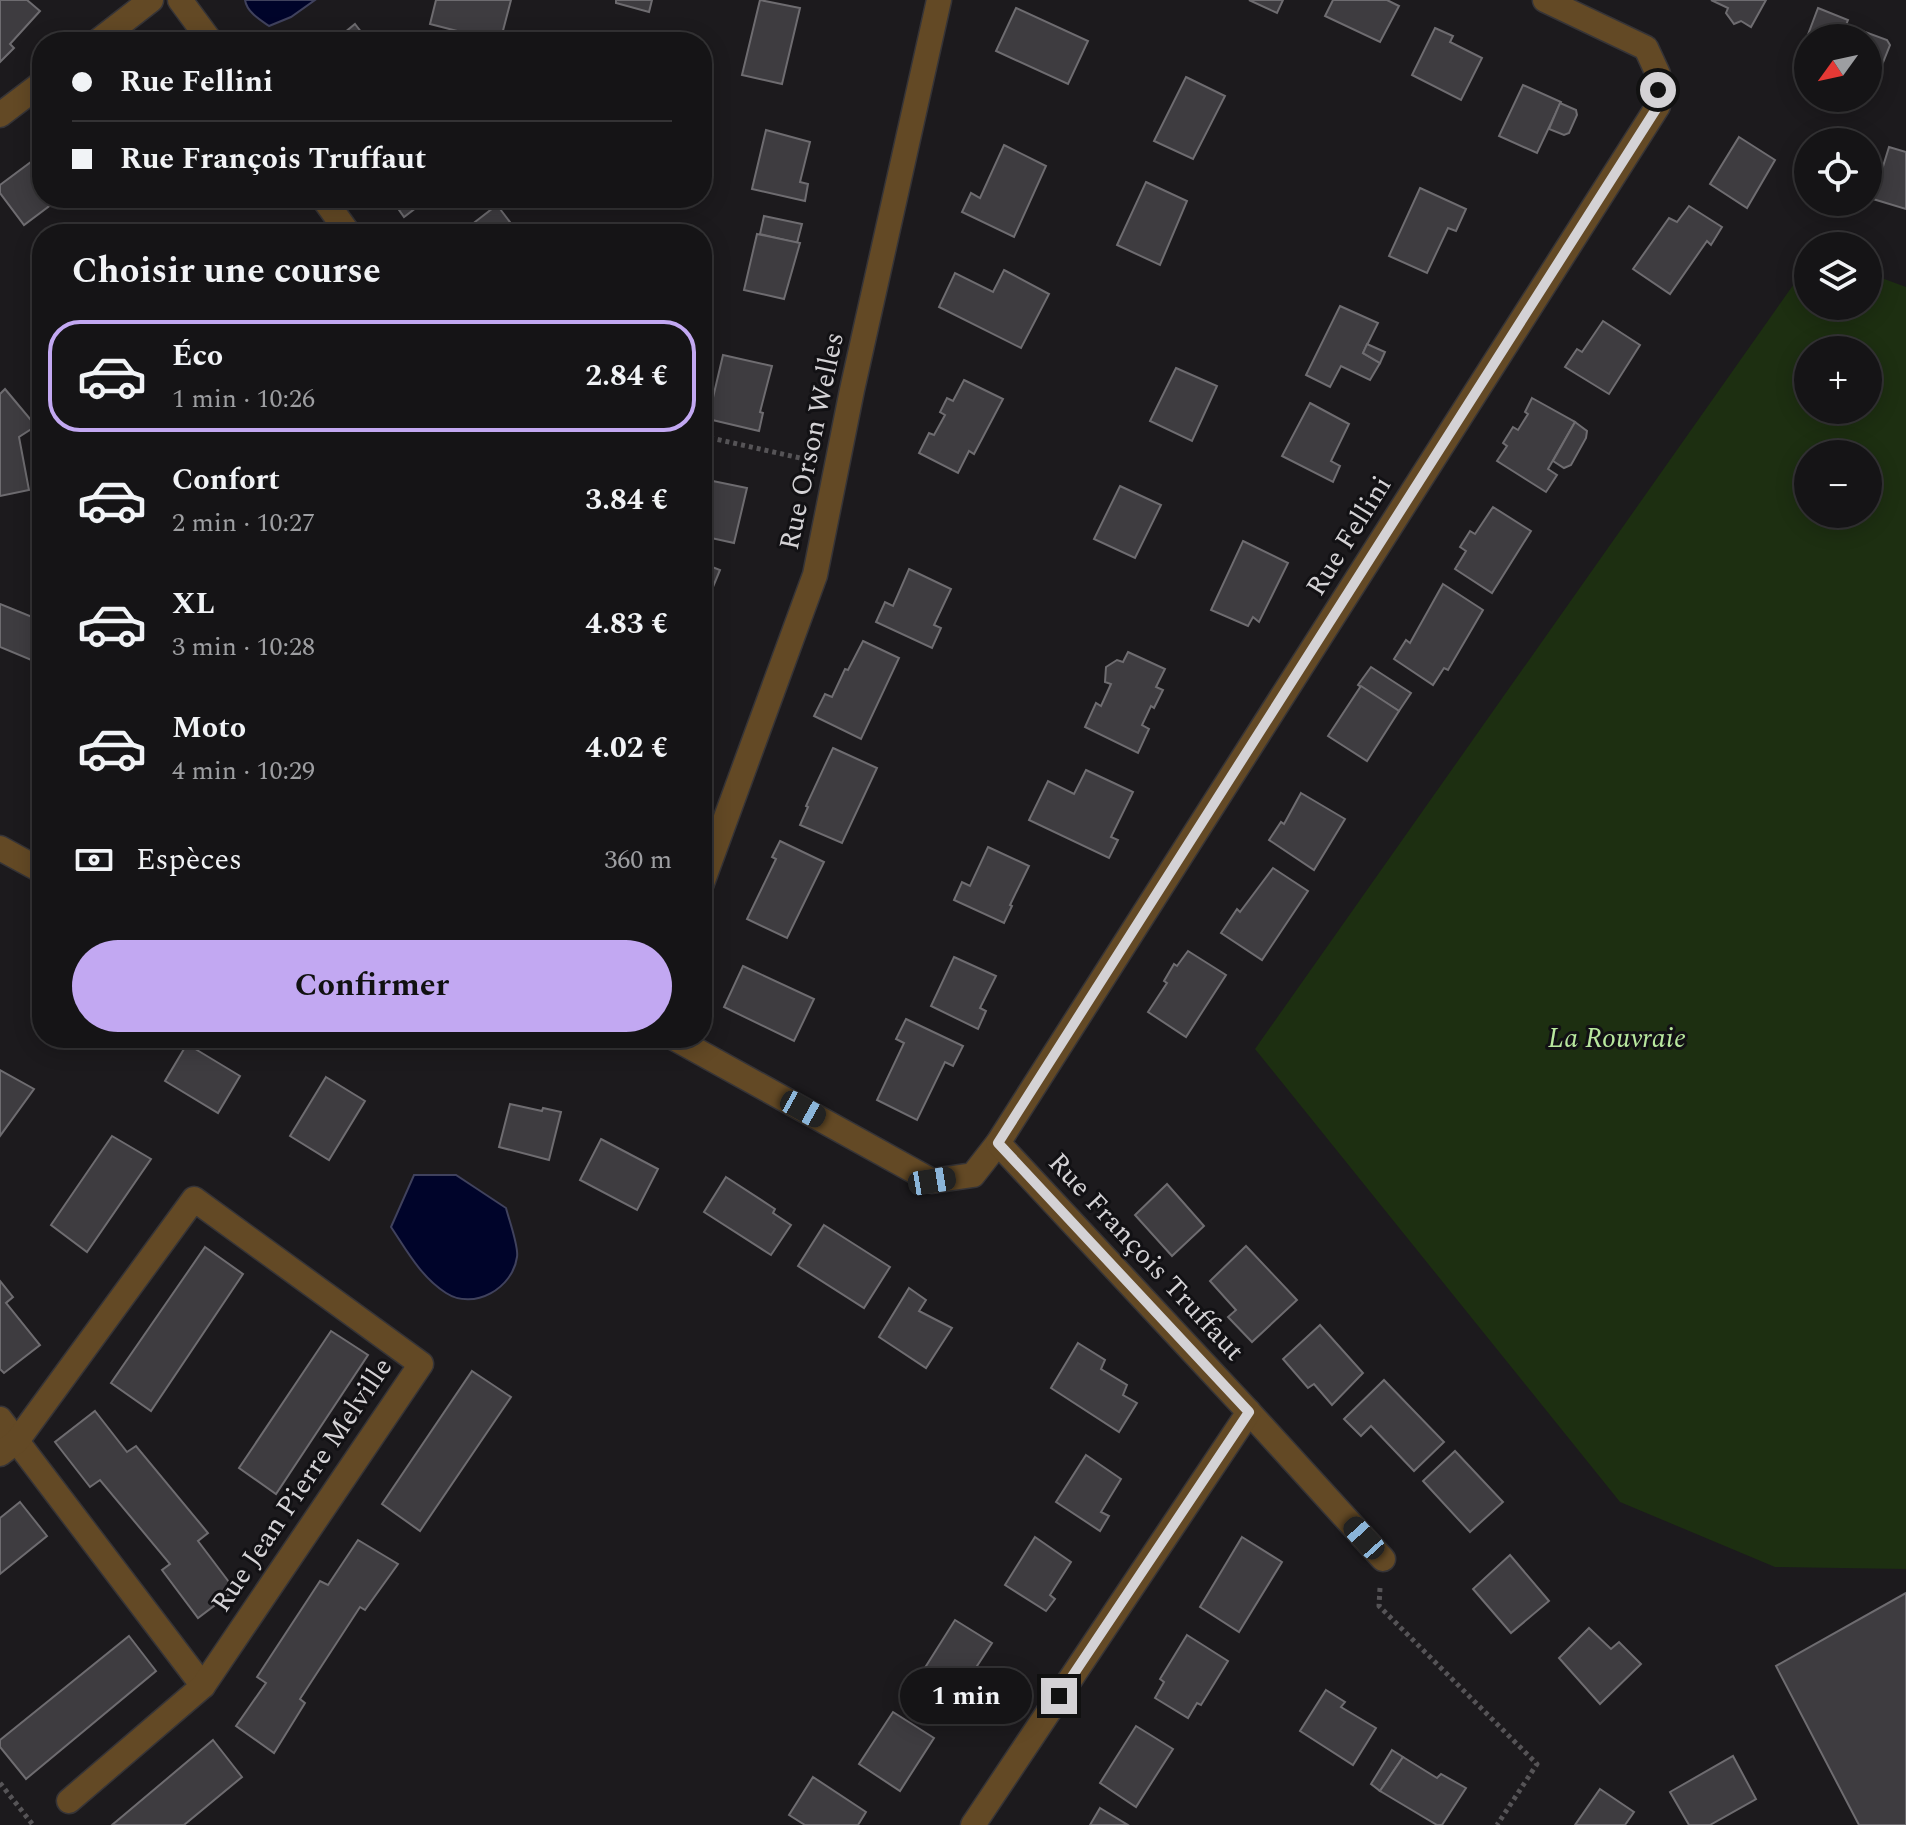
<!DOCTYPE html>
<html lang="fr">
<meta charset="utf-8">
<style>
body{margin:0;font-family:Spectral,serif;background:#1e1d1f;color:#f1f3f6;height:100vh;display:flex;flex-direction:column;font-size:30px;white-space:nowrap}
*{box-sizing:border-box;margin:0}
p{font-size:26px;color:#9d9ea1}
.icon{flex:none;width:44px;height:44px;fill:none;stroke:currentColor;stroke-width:2;stroke-linecap:round;stroke-linejoin:round}
.map{position:relative;flex:1;overflow:hidden}
.details{position:absolute;left:32px;top:224px;width:680px;height:824px;display:flex;flex-direction:column;background:#151416;border-radius:32px;box-shadow:0 4px 20px #0003,0 0 0 2px #343335}
.details>*{flex:none}
.guide{position:absolute;left:32px;top:32px;width:680px;height:176px;border-radius:32px;box-shadow:0 4px 20px #0003,0 0 0 2px #343335;display:grid;align-content:center;height:176px;padding:0 40px;background:#151416}
.needle{width:52px;rotate:237deg}
.tools{position:absolute;left:1794px;top:24px;display:grid;gap:16px}
.tools a{display:grid;place-items:center;width:88px;height:88px;border-radius:50%;background:#151416;box-shadow:0 4px 20px #0003,0 0 0 2px #343335;font-size:40px}
.end{position:absolute;width:36px;height:36px;margin:-18px;border:10px solid #d4d2d5;background:#111;box-shadow:0 0 0 4px #111}
.from{border-radius:50%}
.bubble{position:absolute;height:56px;border-radius:28px;background:#151416;box-shadow:0 4px 20px #0003,0 0 0 2px #343335;font-size:26px;font-weight:700;line-height:56px;text-align:center}
.car{position:absolute;width:24px;height:48px;margin:-24px -12px;border-radius:10px;box-shadow:0 0 6px 2px #0007;background:linear-gradient(#222 24%,#8ab4d8 0 40%,#222 0 76%,#8ab4d8 0 86%,#222 0)}
.guide b{display:flex;align-items:center;gap:28px;height:76px;font-size:30px}
.guide b+b{border-top:2px solid #343335}
.guide i{width:20px;height:20px;background:#f1f3f6}
ul{padding:0;list-style:none}
li{display:flex;align-items:center;gap:24px;height:112px;margin:0 16px 12px;padding:0 24px;border:4px solid transparent;border-radius:32px}
li div{flex:1}
li b{display:block;font-size:30px}
li em{font-style:normal;font-weight:700}
li.current{border-color:#c2a8f2}
li>.icon{width:72px;height:72px;stroke-width:1.5}
h2{padding:0 40px;font-size:36px;line-height:96px}
.pay{display:flex;align-items:center;gap:20px;height:88px;padding:0 40px;font-size:30px}
.pay p{margin-inline-start:auto}
.cta{display:flex;gap:16px;margin-top:auto;padding:16px 40px}
.cta a{flex:1;height:92px;border-radius:48px;background:#c2a8f2;color:#111;font-size:32px;font-weight:700;line-height:92px;text-align:center}
.map>svg:first-child{display:block}
</style>
<div class="map">
<svg width="1906" height="1825" viewBox="0 0 1906 1825">
<rect width="100%" height="100%" fill="#1c1a1d"/>
<path fill="#1d2f11" fill-rule="evenodd" d="M 1808,264 L 1808,306 L 1868,306 L 1868,273 L 1906,287 L 1906,1569 L 1775,1567 L 1620,1502 L 1255,1049 ZM 1808,350 L 1868,350 L 1868,410 L 1808,410 ZM 1808,454 L 1868,454 L 1868,514 L 1808,514 Z"/>
<g fill="#00042a" stroke="#40425d" stroke-width="2">
<path d="M 245,0 L 315,0 L 291,17 L 269,26 C 259,19 247,12 245,0 Z"/>
<path d="M 414,1175 L 456,1175 L 506,1208 C 509,1220 519,1247 517,1257 C 513,1288 474,1311 446,1293 C 421,1277 407,1251 391,1227 Z"/>
</g>
<g fill="#3e3c40" stroke="#6e6c70" stroke-width="2">
<path d="M 0,0 L 27,0 L 40,11 L 10,44 L 14,48 L 0,62 Z"/>
<path d="M 436,0 L 511,0 L 500,42 L 430,24 Z"/>
<path d="M 616,0 L 652,0 L 649,12 L 616,3 Z"/>
<path d="M 760,0 L 800,8 L 782,84 L 742,75 Z"/>
<path d="M 1249,0 L 1283,0 L 1277,13 Z"/>
<path d="M 1333,0 L 1387,0 L 1399,6 L 1380,42 L 1325,16 Z"/>
<path d="M 1711,0 L 1766,0 L 1751,27 L 1741,21 L 1734,24 L 1726,13 L 1728,8 Z"/>
<path d="M 1016,8 L 1088,41 L 1068,84 L 996,51 Z"/>
<path d="M 1818,8 L 1848,20 L 1846,25 L 1887,40 L 1890,45 L 1882,65 L 1877,63 L 1868,83 L 1868,38 L 1808,38 L 1808,64 L 1798,61 Z"/>
<path d="M 355,24 L 369,42 L 333,42 Z"/>
<path d="M 1435,28 L 1453,36 L 1450,42 L 1482,58 L 1461,100 L 1412,75 Z"/>
<path d="M 1186,77 L 1225,96 L 1193,159 L 1154,141 Z"/>
<path d="M 1523,85 L 1561,102 L 1537,153 L 1499,136 Z"/>
<path d="M 1560,103 L 1576,110 L 1577,115 L 1569,133 L 1564,135 L 1549,129 Z"/>
<path d="M 766,130 L 810,142 L 800,182 L 808,184 L 805,201 L 752,189 Z"/>
<path d="M 1739,137 L 1775,160 L 1747,208 L 1710,184 Z"/>
<path d="M 1004,145 L 1046,166 L 1014,237 L 962,212 L 971,193 L 980,198 Z"/>
<path d="M 1889,147 L 1906,152 L 1906,209 L 1873,199 Z"/>
<path d="M 39,156 L 42,160 L 42,198 L 60,198 L 24,225 L 0,193 L 0,185 Z"/>
<path d="M 1146,182 L 1187,201 L 1160,265 L 1117,245 Z"/>
<path d="M 1420,188 L 1466,209 L 1456,231 L 1448,228 L 1427,273 L 1389,256 Z"/>
<path d="M 395,198 L 429,198 L 404,217 L 392,200 Z"/>
<path d="M 497,205 L 519,234 L 464,234 L 462,232 Z"/>
<path d="M 1689,206 L 1722,227 L 1711,245 L 1707,241 L 1670,294 L 1633,269 L 1669,218 L 1677,222 Z"/>
<path d="M 764,216 L 802,224 L 797,243 L 760,234 Z"/>
<path d="M 757,234 L 800,243 L 784,299 L 744,290 Z"/>
<path d="M 1004,270 L 1049,294 L 1021,348 L 939,307 L 955,273 L 993,292 Z"/>
<path d="M 1340,306 L 1378,323 L 1363,353 L 1380,363 L 1370,380 L 1341,366 L 1330,387 L 1306,375 Z"/>
<path d="M 1603,321 L 1640,345 L 1609,394 L 1565,367 L 1577,349 L 1582,352 Z"/>
<path d="M 1367,344 L 1385,352 L 1380,363 L 1363,353 Z"/>
<path d="M 723,355 L 772,366 L 760,412 L 763,413 L 759,431 L 708,419 Z"/>
<path d="M 1176,368 L 1217,386 L 1192,441 L 1150,421 Z"/>
<path d="M 964,380 L 1003,399 L 974,454 L 969,451 L 958,473 L 919,453 L 929,433 L 934,435 L 945,415 L 940,412 L 947,398 L 953,401 Z"/>
<path d="M 5,389 L 36,426 L 19,437 L 29,490 L 0,496 L 0,394 Z"/>
<path d="M 1532,398 L 1575,422 L 1548,469 L 1557,475 L 1546,492 L 1497,461 L 1507,446 L 1503,443 L 1513,427 L 1518,430 L 1528,414 L 1525,412 Z"/>
<path d="M 1310,403 L 1349,424 L 1331,461 L 1340,466 L 1333,482 L 1282,456 Z"/>
<path d="M 1575,422 L 1587,431 L 1586,438 L 1571,465 L 1564,468 L 1553,461 Z"/>
<path d="M 703,479 L 747,488 L 734,543 L 702,536 Z"/>
<path d="M 1120,486 L 1161,505 L 1135,558 L 1094,539 Z"/>
<path d="M 1493,507 L 1531,531 L 1492,593 L 1455,569 L 1466,551 L 1460,547 L 1470,531 L 1475,534 Z"/>
<path d="M 1243,541 L 1288,563 L 1259,622 L 1253,617 L 1248,626 L 1211,610 Z"/>
<path d="M 702,563 L 720,570 L 713,587 L 705,584 L 702,593 Z"/>
<path d="M 909,569 L 951,589 L 934,625 L 941,628 L 932,648 L 876,622 L 885,602 L 893,606 Z"/>
<path d="M 1443,584 L 1483,610 L 1448,670 L 1444,668 L 1433,685 L 1394,659 L 1406,640 L 1410,643 Z"/>
<path d="M 0,604 L 42,621 L 41,664 L 0,647 Z"/>
<path d="M 863,641 L 899,658 L 861,739 L 814,716 L 825,694 L 832,697 L 845,669 L 848,670 Z"/>
<path d="M 1128,652 L 1165,669 L 1156,687 L 1163,690 L 1154,708 L 1151,706 L 1142,725 L 1149,729 L 1138,753 L 1085,727 L 1096,703 L 1101,706 L 1111,684 L 1105,682 L 1106,667 L 1117,660 L 1123,662 Z"/>
<path d="M 1371,667 L 1411,693 L 1399,711 L 1358,685 Z"/>
<path d="M 1361,686 L 1399,711 L 1367,761 L 1328,736 Z"/>
<path d="M 833,748 L 877,768 L 842,843 L 800,825 L 808,807 L 806,806 Z"/>
<path d="M 1086,770 L 1133,792 L 1111,837 L 1118,840 L 1109,858 L 1029,820 L 1048,781 L 1074,794 Z"/>
<path d="M 1301,793 L 1345,819 L 1314,870 L 1269,840 L 1281,822 L 1284,824 Z"/>
<path d="M 780,841 L 824,862 L 787,938 L 747,919 L 776,859 L 772,857 Z"/>
<path d="M 988,847 L 1029,866 L 1010,905 L 1012,906 L 1004,923 L 954,900 L 962,882 L 970,886 Z"/>
<path d="M 1273,868 L 1308,891 L 1262,960 L 1221,933 L 1237,909 L 1240,912 Z"/>
<path d="M 1188,951 L 1226,975 L 1186,1037 L 1148,1012 L 1167,983 L 1164,981 L 1174,964 L 1177,966 Z"/>
<path d="M 954,957 L 996,976 L 980,1008 L 986,1011 L 978,1029 L 931,1006 Z"/>
<path d="M 743,966 L 814,999 L 794,1041 L 724,1007 Z"/>
<path d="M 906,1019 L 963,1046 L 953,1066 L 945,1062 L 917,1120 L 877,1100 L 904,1043 L 896,1039 Z"/>
<path d="M 187,1044 L 240,1076 L 218,1113 L 165,1081 Z"/>
<path d="M 0,1070 L 34,1089 L 0,1136 Z"/>
<path d="M 326,1077 L 365,1101 L 329,1160 L 290,1136 Z"/>
<path d="M 510,1104 L 542,1111 L 543,1108 L 561,1112 L 549,1160 L 499,1147 Z"/>
<path d="M 112,1136 L 151,1159 L 87,1252 L 51,1225 Z"/>
<path d="M 601,1139 L 658,1169 L 637,1210 L 580,1180 Z"/>
<path d="M 726,1177 L 775,1209 L 773,1213 L 791,1225 L 771,1255 L 704,1212 Z"/>
<path d="M 1167,1184 L 1204,1226 L 1172,1256 L 1135,1215 Z"/>
<path d="M 824,1225 L 890,1267 L 864,1308 L 798,1266 Z"/>
<path d="M 1246,1246 L 1297,1300 L 1252,1342 L 1228,1317 L 1236,1310 L 1210,1281 Z"/>
<path d="M 205,1247 L 243,1274 L 151,1411 L 111,1383 Z"/>
<path d="M 0,1281 L 13,1297 L 6,1303 L 40,1345 L 4,1373 L 0,1369 Z"/>
<path d="M 909,1288 L 926,1300 L 919,1311 L 952,1328 L 926,1368 L 879,1337 Z"/>
<path d="M 1320,1325 L 1363,1373 L 1332,1405 L 1314,1384 L 1308,1388 L 1283,1359 Z"/>
<path d="M 331,1331 L 368,1355 L 276,1494 L 239,1468 Z"/>
<path d="M 1078,1343 L 1105,1360 L 1101,1369 L 1127,1385 L 1123,1395 L 1137,1403 L 1119,1432 L 1051,1388 Z"/>
<path d="M 472,1371 L 511,1397 L 420,1531 L 382,1504 Z"/>
<path d="M 1384,1380 L 1444,1442 L 1414,1471 L 1371,1426 L 1361,1436 L 1344,1419 Z"/>
<path d="M 95,1411 L 127,1452 L 136,1446 L 208,1533 L 198,1541 L 235,1590 L 198,1618 L 162,1570 L 170,1564 L 100,1480 L 90,1487 L 55,1442 Z"/>
<path d="M 1455,1451 L 1503,1502 L 1470,1532 L 1423,1481 Z"/>
<path d="M 1086,1455 L 1121,1479 L 1101,1512 L 1109,1516 L 1100,1531 L 1056,1502 Z"/>
<path d="M 20,1502 L 47,1536 L 0,1574 L 0,1518 Z"/>
<path d="M 1035,1537 L 1071,1562 L 1050,1595 L 1055,1599 L 1046,1611 L 1005,1585 Z"/>
<path d="M 1242,1537 L 1282,1562 L 1239,1632 L 1200,1607 Z"/>
<path d="M 358,1540 L 398,1564 L 365,1610 L 360,1607 L 300,1699 L 305,1703 L 274,1753 L 236,1726 L 266,1683 L 257,1677 L 320,1581 L 328,1585 Z"/>
<path d="M 1510,1555 L 1549,1601 L 1511,1633 L 1473,1589 Z"/>
<path d="M 1906,1593 L 1906,1825 L 1859,1825 L 1776,1666 Z"/>
<path d="M 955,1620 L 992,1643 L 964,1686 L 969,1689 L 957,1707 L 916,1682 Z"/>
<path d="M 1589,1628 L 1611,1649 L 1619,1642 L 1641,1664 L 1600,1704 L 1559,1658 Z"/>
<path d="M 1187,1635 L 1228,1661 L 1201,1705 L 1197,1703 L 1188,1718 L 1155,1698 L 1164,1682 L 1160,1679 Z"/>
<path d="M 129,1636 L 156,1671 L 26,1779 L 0,1747 L 0,1740 Z"/>
<path d="M 1326,1690 L 1345,1702 L 1341,1707 L 1376,1728 L 1353,1765 L 1300,1731 Z"/>
<path d="M 893,1712 L 934,1738 L 900,1791 L 859,1764 Z"/>
<path d="M 1136,1726 L 1173,1749 L 1136,1807 L 1100,1783 Z"/>
<path d="M 213,1740 L 242,1777 L 184,1825 L 112,1825 Z"/>
<path d="M 1392,1750 L 1403,1757 L 1380,1791 L 1371,1784 Z"/>
<path d="M 1733,1756 L 1756,1799 L 1710,1825 L 1689,1825 L 1670,1792 Z"/>
<path d="M 1403,1757 L 1437,1778 L 1441,1774 L 1466,1788 L 1442,1825 L 1437,1825 L 1380,1791 Z"/>
<path d="M 813,1777 L 866,1812 L 858,1825 L 805,1825 L 789,1815 Z"/>
<path d="M 1600,1789 L 1634,1812 L 1625,1825 L 1575,1825 Z"/>
<path d="M 1100,1808 L 1128,1825 L 1090,1825 Z"/>
</g>
<g fill="none" stroke-linecap="round" stroke-linejoin="round">
<defs>
<g id="minor">
<path d="M 180,0 L 211,42"/>
<path d="M 97,42 L 151,0"/>
<path d="M 0,115 L 42,83"/>
<path d="M 323,198 L 349,234"/>
<path d="M 0,848 L 42,871"/>
<path d="M 702,883 L 815,575 L 852,390 L 939,0"/>
<path d="M 674,1038 L 932,1181 L 973,1175 L 998,1143 L 1658,106 L 1658,74 L 1646,48 L 1545,0"/>
<path d="M 1249,1412 L 1383,1559"/>
<path d="M 0,1419 L 203,1686"/>
<path d="M 0,1454 L 17,1441 L 194,1199 L 421,1364 L 203,1686 L 69,1801"/>
<path d="M 973,1825 L 1249,1412 L 998,1143"/>
</g>
</defs>
<use href="#minor" stroke="#363437" stroke-width="27"/>
<g stroke="#565457" stroke-width="5" stroke-dasharray="4 4" stroke-linecap="butt">
<path d="M 702,436 L 809,460"/>
<path d="M 1380,1588 L 1379,1606 L 1537,1764 L 1497,1825"/>
<path d="M 0,1783 L 33,1825"/>
</g>
<use href="#minor" stroke="#634925" stroke-width="24"/>
</g>
<g fill="none" stroke-linecap="round" stroke-linejoin="round">
<path stroke="#d4d2d5" stroke-width="10" d="M 1059,1696 L 1249,1412 L 998,1143 L 1658,106 L 1658,90"/>
</g>
<g text-anchor="middle" dominant-baseline="central" stroke-width="6" stroke-linejoin="round" paint-order="stroke">
<g font-size="28" fill="#d4d2d5" stroke="#121114">
<text transform="translate(812 441) rotate(-78)">Rue Orson Welles</text>
<text transform="translate(1349 536) rotate(-58)">Rue Fellini</text>
<text transform="translate(1146 1257) rotate(47)">Rue François Truffaut</text>
<text transform="translate(302 1485) rotate(-56)">Rue Jean Pierre Melville</text>
</g>
<g font-size="28" font-style="italic" fill="#b8e89e" stroke="#121114">
<text x="1617" y="1038">La Rouvraie</text>
</g>
</g>
</svg>
<div class="tools">
<a><svg class="needle" viewBox="-14 -14 28 28"><path d="M0-13l5 13h-10z" fill="#e53935"/><path d="M0 13l5-13h-10z" fill="#9d9ea1"/></svg></a>
<a><svg class="icon" aria-label="locate" viewBox="0 0 24 24"><circle cx="12" cy="12" r="6"/><path d="M12 2v4M12 18v4M2 12h4M18 12h4"/></svg></a>
<a><svg class="icon" aria-label="layers" viewBox="0 0 24 24"><path d="M12 4l9 5-9 5-9-5zM3 14l9 5 9-5"/></svg></a>
<a>+</a>
<a>−</a>
</div>
<i class="end from" style="left:1658px;top:90px"></i>
<i class="end" style="left:1059px;top:1696px"></i>
<div class="bubble" style="left:900px;top:1668px;width:132px">1 min</div>
<i class="car" style="left:803px;top:1109px;rotate:119deg"></i>
<i class="car" style="left:932px;top:1181px;rotate:81deg"></i>
<i class="car" style="left:1364px;top:1538px;rotate:318deg"></i>
<div class="guide">
<b><i class="from"></i>Rue Fellini</b>
<b><i></i>Rue François Truffaut</b>
</div>
<section class="details">
<h2>Choisir une course</h2>
<ul>
<li class="current"><svg class="icon" aria-label="car" viewBox="0 0 24 24"><path d="M5 17H2v-5l4-1 3-4h7l3 4 3 1v5h-3M9 17h6M6 11h13"/><circle cx="7" cy="17" r="2"/><circle cx="17" cy="17" r="2"/></svg><div><b>Éco</b><p>1 min · 10:26</p></div><em>2.84 €</em></li>
<li><svg class="icon" aria-label="car" viewBox="0 0 24 24"><path d="M5 17H2v-5l4-1 3-4h7l3 4 3 1v5h-3M9 17h6M6 11h13"/><circle cx="7" cy="17" r="2"/><circle cx="17" cy="17" r="2"/></svg><div><b>Confort</b><p>2 min · 10:27</p></div><em>3.84 €</em></li>
<li><svg class="icon" aria-label="car" viewBox="0 0 24 24"><path d="M5 17H2v-5l4-1 3-4h7l3 4 3 1v5h-3M9 17h6M6 11h13"/><circle cx="7" cy="17" r="2"/><circle cx="17" cy="17" r="2"/></svg><div><b>XL</b><p>3 min · 10:28</p></div><em>4.83 €</em></li>
<li><svg class="icon" aria-label="car" viewBox="0 0 24 24"><path d="M5 17H2v-5l4-1 3-4h7l3 4 3 1v5h-3M9 17h6M6 11h13"/><circle cx="7" cy="17" r="2"/><circle cx="17" cy="17" r="2"/></svg><div><b>Moto</b><p>4 min · 10:29</p></div><em>4.02 €</em></li>
</ul>
<div class="pay"><svg class="icon" aria-label="cash" viewBox="0 0 24 24"><path d="M3 7h18v10H3z"/><circle cx="12" cy="12" r="2"/></svg>Espèces<p>360 m</p></div>
<div class="cta"><a>Confirmer</a></div>
</section>
</div>
